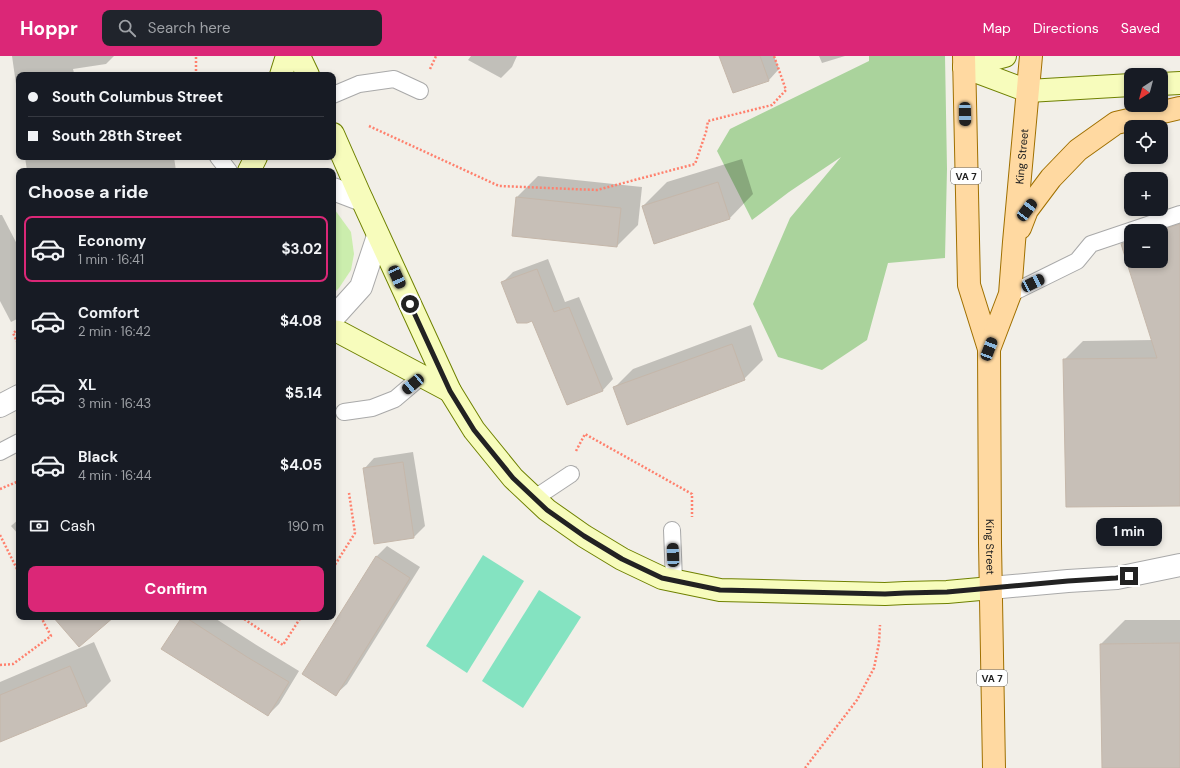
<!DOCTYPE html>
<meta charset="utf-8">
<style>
body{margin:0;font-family:"DM Sans",sans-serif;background:#20242c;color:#f1f3f6;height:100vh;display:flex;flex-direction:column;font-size:15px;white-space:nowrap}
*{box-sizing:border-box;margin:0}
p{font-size:13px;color:#9ea1a6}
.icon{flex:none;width:22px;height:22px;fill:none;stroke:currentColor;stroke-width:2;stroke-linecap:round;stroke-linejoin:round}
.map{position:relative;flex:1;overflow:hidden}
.side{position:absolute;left:16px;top:112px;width:320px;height:452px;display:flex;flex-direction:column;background:#171b24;border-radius:8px;box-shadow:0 2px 6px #0003}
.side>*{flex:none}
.hud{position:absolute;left:16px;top:16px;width:320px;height:88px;border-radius:8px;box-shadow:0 2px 6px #0003;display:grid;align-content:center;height:88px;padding:0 12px;background:#171b24}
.needle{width:26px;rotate:216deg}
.fabs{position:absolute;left:1124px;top:12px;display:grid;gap:8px}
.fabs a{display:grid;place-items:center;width:44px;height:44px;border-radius:8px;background:#171b24;box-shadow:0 2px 6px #0003;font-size:20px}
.end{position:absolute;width:18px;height:18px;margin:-9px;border:5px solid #222;background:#fff;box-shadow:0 0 0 2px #fff}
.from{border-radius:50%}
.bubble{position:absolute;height:28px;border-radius:8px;background:#171b24;box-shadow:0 2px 6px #0003;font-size:13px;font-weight:700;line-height:28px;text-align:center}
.car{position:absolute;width:12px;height:24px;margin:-12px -6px;border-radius:5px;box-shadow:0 0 3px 1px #0007;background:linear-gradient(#222 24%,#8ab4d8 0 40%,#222 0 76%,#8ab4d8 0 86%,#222 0)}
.hud b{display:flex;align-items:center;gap:14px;height:38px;font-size:15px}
.hud b+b{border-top:1px solid #363941}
.hud i{width:10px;height:10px;background:#f1f3f6}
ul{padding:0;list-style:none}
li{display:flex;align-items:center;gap:12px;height:66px;margin:0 8px 6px;padding:0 4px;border:2px solid transparent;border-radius:8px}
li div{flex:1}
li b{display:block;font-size:15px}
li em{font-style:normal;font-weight:700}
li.selected{border-color:#db2777}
li>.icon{width:36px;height:36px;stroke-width:1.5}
h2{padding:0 12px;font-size:18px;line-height:48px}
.pay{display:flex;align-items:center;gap:10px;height:44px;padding:0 12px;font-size:15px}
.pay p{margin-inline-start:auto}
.cta{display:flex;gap:8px;margin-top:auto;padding:8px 12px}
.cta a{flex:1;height:46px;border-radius:8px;background:#db2777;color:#fff;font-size:16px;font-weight:700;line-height:46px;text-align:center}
header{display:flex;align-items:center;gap:24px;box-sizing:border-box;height:56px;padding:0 20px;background:#db2777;color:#fff}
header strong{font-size:19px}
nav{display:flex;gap:22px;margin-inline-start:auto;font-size:14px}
.search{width:280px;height:36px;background:#20242c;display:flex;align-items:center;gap:10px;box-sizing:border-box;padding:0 14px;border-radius:8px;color:#9ea1a6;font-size:15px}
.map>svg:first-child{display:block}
</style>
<header>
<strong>Hoppr</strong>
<div class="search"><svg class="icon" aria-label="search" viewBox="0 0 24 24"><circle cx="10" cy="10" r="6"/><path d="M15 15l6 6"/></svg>Search here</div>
<nav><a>Map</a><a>Directions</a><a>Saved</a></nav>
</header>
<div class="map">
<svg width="1180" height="712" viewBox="0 0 1180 712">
<rect width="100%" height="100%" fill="#f2efe8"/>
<path fill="#cbedad" d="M 333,153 L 335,154 L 351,176 L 354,198 L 351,214 L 339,232 L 333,238 Z"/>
<path fill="#aad39c" d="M 869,0 L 945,0 L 947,113 L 945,202 L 888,207 L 867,284 L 822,314 L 778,301 L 753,248 L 790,162 L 841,101 L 789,136 L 752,164 L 717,95 L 730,73 L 869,5 Z"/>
<g fill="#84e3c1">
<path d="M 483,499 L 524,525 L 467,617 L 426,590 Z"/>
<path d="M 539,534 L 581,561 L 523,652 L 482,625 Z"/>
</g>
<g fill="#0003">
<path d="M 12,0 L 114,0 L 106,8 L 73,13 L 74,17 L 72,19 L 19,19 L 19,34 L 17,35 Z"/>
<path d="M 471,0 L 517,0 L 512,11 L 501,22 L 468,4 Z"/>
<path d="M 720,0 L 774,0 L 779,13 L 769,24 Z"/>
<path d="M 819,0 L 845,0 L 822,7 Z"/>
<path d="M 25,101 L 174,101 L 176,115 L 27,115 Z"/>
<path d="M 742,103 L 753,138 L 729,163 L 643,150 L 667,126 Z"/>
<path d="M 538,120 L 642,131 L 638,169 L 617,190 L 517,141 Z"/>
<path d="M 1180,156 L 1180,449 L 1064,304 L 1083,285 L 1153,284 L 1122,188 L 1131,179 L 1131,205 L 1161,205 L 1161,175 L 1135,175 Z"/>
<path d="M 0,159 L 2,159 L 19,192 L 19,262 L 11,266 L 0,245 Z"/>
<path d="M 548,203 L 565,246 L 579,241 L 613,323 L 603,334 L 568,348 L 533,263 L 502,227 L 513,216 Z"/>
<path d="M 751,269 L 763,304 L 744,323 L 614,332 L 633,313 Z"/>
<path d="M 413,396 L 425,470 L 414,481 L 364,413 L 374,402 Z"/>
<path d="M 19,463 L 19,479 L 11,470 Z"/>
<path d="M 387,490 L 420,511 L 347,628 L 336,638 L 376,501 Z"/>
<path d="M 183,561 L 213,561 L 258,590 L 299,615 L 279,648 L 268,659 Z"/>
<path d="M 1125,564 L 1180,564 L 1180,712 L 1103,712 L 1101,588 Z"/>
<path d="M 94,586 L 111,625 L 87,649 L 0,685 L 0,626 Z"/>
</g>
<g fill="#c7bfb7" stroke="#c5b7aa">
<path d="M 719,0 L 760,0 L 769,25 L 733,37 Z"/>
<path d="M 718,126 L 730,163 L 654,188 L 642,150 Z"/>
<path d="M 516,141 L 621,152 L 617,191 L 512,180 Z"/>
<path d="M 1180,168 L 1180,450 L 1066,451 L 1063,303 L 1157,302 L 1121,188 L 1131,185 L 1131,205 L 1161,205 L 1161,175 L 1159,175 Z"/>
<path d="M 537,213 L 554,256 L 569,251 L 603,335 L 567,349 L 532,265 L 527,267 L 517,267 L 501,226 Z"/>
<path d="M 732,288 L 745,324 L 627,369 L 613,331 Z"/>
<path d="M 403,406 L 414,482 L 374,488 L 363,412 Z"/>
<path d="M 376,500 L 410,522 L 336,640 L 302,618 Z"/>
<path d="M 53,561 L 114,561 L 79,591 Z"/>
<path d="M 182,561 L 185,561 L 247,601 L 289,626 L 268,660 L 161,593 Z"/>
<path d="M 1180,587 L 1180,712 L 1102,712 L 1100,588 Z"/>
<path d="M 70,610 L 87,650 L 0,686 L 0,639 Z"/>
</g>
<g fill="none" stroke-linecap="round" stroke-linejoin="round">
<defs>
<g id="lane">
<path d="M 333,39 L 359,28 L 394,23 L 420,35"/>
<path d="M 218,101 L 229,115"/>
<path d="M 1010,238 L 1077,205 L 1091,188 L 1180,158"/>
<path d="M 344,356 L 372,352 L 395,343 L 422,320"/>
<path d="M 0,396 L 19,386"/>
<path d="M 535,442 L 571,418"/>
<path d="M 672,474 L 674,524"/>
</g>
<g id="street">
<path d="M 333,133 L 362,144"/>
<path d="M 333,262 L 361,231 L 378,180"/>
<path d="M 0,350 L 19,340"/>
<path d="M 991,532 L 1068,525 L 1117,522 L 1180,509"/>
</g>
<g id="secondary">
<path d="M 299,0 L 308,19"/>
<path d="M 964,11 L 1028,35 L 1131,29"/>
<path d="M 964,11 L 1005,0"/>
<path d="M 281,19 L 287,0"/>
<path d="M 1161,28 L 1180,27"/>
<path d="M 333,78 L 359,137 L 450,335 L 474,374 L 513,422 L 547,454 L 584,480 L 622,503 L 662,522 L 720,534 L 885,538 L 905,537 L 947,536 L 991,532"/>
<path d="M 249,115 L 256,101"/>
<path d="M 333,275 L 339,276 L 450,335"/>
</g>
<g id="primary">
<path id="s1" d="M 964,0 L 969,229 L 989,293 L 990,487 L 994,712"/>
<path d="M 1020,172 L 1027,154 L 1051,122 L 1078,94 L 1116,67 L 1180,52"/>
<path id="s2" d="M 989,293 L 1010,238 L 1014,186 L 1031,0"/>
</g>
</defs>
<use href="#lane" stroke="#a9a9a9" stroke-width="18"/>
<use href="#street" stroke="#a9a9a9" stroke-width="24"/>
<use href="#secondary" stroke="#6f8101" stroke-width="24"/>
<use href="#primary" stroke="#a07000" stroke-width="24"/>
<g stroke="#ff806d" stroke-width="2.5" stroke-dasharray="2 2" stroke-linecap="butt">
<path d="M 430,13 L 436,0"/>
<path d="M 196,19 L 196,0"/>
<path d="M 369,70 L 499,130 L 597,134 L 695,108 L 706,76 L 708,65 L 772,49 L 786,34 L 774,0"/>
<path d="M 19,273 L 13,277 L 19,290"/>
<path d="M 576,395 L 585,378 L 692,438 L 692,461"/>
<path d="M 0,433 L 19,425"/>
<path d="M 0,479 L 19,517"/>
<path d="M 333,512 L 355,477 L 349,437"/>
<path d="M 241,561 L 283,589 L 301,561"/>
<path d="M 0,609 L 13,608 L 51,580 L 41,561"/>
<path d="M 805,712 L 857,644 L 874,612 L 879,587 L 880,569"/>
</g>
<use href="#lane" stroke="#fff" stroke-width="16"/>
<use href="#street" stroke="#fff" stroke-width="22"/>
<use href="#secondary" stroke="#f7fcbc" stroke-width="22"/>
<use href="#primary" stroke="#ffd9a1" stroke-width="22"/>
</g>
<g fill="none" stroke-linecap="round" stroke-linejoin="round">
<path stroke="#222" stroke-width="5" d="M 410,248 L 450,335 L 474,374 L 513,422 L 547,454 L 584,480 L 622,503 L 662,522 L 720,534 L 885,538 L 905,537 L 947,536 L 1068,525 L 1116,522 L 1129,520"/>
</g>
<g text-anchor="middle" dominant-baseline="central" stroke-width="3" stroke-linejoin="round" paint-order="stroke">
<g fill="#fff" stroke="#646464" stroke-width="1">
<rect x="951" y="112" width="30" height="16" rx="3"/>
<rect x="977" y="614" width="30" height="16" rx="3"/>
</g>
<g font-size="10" font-weight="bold" fill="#222">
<text x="966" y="120">VA 7</text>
<text x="992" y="622">VA 7</text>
</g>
<g font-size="11" fill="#222" stroke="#fff">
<text stroke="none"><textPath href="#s2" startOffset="197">King Street</textPath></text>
<text stroke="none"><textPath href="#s1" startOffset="494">King Street</textPath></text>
</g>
</g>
</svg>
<div class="fabs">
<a><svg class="needle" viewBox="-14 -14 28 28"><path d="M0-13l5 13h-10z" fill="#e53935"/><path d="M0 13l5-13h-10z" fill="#9ea1a6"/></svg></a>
<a><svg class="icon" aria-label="locate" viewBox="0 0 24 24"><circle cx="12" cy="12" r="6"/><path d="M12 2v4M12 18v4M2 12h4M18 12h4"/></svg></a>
<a>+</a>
<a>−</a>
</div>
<i class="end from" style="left:410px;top:248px"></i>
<i class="end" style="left:1129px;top:520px"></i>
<div class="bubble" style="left:1096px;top:462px;width:66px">1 min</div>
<i class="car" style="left:965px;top:58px;rotate:179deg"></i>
<i class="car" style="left:1027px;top:154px;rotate:37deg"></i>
<i class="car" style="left:397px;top:221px;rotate:156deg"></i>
<i class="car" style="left:1033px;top:227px;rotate:64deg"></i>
<i class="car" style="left:989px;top:293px;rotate:21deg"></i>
<i class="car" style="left:413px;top:328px;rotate:230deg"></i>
<i class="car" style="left:673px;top:499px;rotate:358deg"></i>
<div class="hud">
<b><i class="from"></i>South Columbus Street</b>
<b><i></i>South 28th Street</b>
</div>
<section class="side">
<h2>Choose a ride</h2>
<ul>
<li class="selected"><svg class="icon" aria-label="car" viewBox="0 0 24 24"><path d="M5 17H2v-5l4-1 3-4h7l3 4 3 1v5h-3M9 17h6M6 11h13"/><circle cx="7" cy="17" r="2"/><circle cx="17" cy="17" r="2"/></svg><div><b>Economy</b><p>1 min · 16:41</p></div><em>$3.02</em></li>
<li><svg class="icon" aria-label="car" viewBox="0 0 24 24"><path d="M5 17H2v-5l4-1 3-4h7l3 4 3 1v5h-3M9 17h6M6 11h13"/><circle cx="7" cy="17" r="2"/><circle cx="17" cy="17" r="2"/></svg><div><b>Comfort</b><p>2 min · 16:42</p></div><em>$4.08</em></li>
<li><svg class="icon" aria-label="car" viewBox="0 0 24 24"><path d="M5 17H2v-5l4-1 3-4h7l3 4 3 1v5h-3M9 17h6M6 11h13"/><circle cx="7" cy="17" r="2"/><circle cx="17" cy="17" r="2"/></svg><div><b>XL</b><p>3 min · 16:43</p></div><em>$5.14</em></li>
<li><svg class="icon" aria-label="car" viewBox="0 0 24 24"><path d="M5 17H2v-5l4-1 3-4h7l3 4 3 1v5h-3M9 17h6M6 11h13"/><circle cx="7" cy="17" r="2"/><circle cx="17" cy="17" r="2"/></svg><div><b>Black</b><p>4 min · 16:44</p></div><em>$4.05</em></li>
</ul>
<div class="pay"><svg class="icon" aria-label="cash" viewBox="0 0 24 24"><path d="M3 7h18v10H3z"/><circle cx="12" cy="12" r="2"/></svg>Cash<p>190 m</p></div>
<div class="cta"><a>Confirm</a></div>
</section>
</div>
